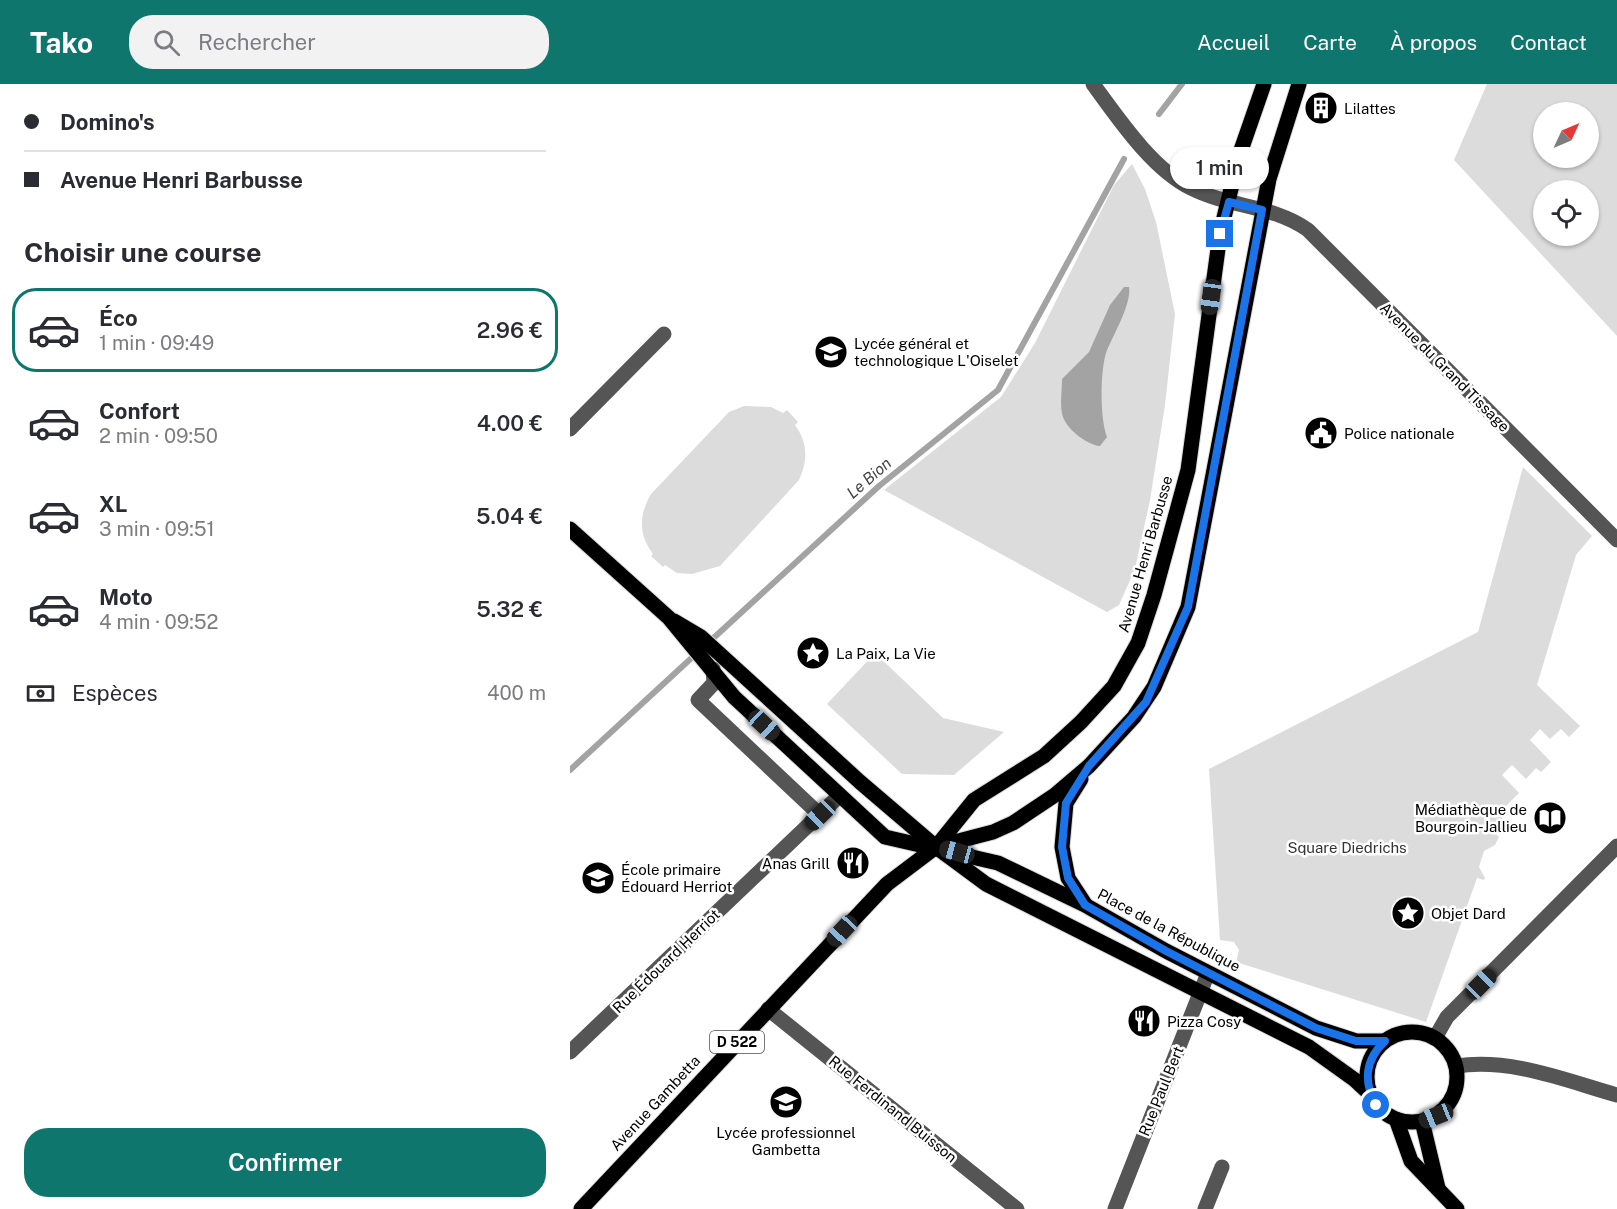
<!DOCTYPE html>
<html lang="fr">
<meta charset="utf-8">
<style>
body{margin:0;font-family:"Public Sans",sans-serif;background:#f2f2f3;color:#2b2b33;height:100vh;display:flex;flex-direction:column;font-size:22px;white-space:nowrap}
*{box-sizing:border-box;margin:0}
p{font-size:20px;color:#7c7c81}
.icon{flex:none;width:33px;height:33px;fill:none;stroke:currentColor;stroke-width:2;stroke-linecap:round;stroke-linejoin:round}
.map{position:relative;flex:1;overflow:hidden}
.details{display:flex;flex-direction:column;background:#fff;width:570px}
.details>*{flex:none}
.top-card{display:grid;align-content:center;height:132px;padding:0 24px;background:#fff}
.needle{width:39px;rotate:46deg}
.buttons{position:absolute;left:963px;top:18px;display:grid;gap:12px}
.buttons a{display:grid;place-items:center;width:66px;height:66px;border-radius:50%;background:#fff;box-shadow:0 2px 4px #0004;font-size:30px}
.end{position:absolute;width:27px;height:27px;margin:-14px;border:8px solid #1a73e8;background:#fff;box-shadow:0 0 0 3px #fff}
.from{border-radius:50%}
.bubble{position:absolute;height:42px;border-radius:21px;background:#fff;box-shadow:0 2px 4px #0004;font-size:20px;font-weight:600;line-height:42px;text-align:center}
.car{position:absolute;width:18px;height:36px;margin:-18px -9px;border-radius:8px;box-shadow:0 0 4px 2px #0007;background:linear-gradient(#222 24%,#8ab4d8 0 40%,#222 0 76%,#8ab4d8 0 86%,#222 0)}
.top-card b{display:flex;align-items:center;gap:21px;height:57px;font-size:22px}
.top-card b+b{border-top:2px solid #e1e1e2}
.top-card i{width:15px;height:15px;background:#2b2b33}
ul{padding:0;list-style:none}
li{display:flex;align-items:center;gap:18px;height:84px;margin:0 12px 9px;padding:0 12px;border:3px solid transparent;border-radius:24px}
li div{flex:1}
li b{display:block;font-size:22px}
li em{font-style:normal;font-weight:600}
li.active{border-color:#0f766e}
li>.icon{width:54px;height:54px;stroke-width:1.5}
h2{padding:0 24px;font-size:27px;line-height:72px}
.pay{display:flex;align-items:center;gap:15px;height:66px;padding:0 24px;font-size:22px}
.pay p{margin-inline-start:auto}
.primary-button{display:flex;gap:12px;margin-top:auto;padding:12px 24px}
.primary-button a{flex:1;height:69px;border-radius:24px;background:#0f766e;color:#fff;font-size:24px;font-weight:600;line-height:69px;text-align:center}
header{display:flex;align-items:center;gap:36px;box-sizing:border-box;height:84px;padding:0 30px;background:#0f766e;color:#fff}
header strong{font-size:28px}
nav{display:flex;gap:33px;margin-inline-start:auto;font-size:21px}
.search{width:420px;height:54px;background:#f2f2f3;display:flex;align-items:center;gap:15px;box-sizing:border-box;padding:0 21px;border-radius:24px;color:#7c7c81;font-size:22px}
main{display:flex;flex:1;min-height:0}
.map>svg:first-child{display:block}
</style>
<header>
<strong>Tako</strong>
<div class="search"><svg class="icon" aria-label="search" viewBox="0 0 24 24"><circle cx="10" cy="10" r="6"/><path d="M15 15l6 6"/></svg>Rechercher</div>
<nav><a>Accueil</a><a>Carte</a><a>À propos</a><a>Contact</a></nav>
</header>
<main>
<section class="details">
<div class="top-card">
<b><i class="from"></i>Domino's</b>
<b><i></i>Avenue Henri Barbusse</b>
</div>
<h2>Choisir une course</h2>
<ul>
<li class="active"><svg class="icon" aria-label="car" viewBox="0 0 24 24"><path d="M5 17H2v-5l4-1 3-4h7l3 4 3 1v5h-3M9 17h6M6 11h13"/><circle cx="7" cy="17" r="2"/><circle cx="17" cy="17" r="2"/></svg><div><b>Éco</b><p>1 min · 09:49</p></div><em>2.96 €</em></li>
<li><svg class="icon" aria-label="car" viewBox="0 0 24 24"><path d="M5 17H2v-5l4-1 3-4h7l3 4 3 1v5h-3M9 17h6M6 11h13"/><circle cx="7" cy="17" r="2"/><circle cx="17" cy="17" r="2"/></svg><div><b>Confort</b><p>2 min · 09:50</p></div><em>4.00 €</em></li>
<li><svg class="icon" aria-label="car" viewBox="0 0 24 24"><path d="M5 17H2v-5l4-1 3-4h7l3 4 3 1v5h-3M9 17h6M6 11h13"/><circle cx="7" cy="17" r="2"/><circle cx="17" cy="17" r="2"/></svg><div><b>XL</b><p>3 min · 09:51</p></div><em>5.04 €</em></li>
<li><svg class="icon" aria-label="car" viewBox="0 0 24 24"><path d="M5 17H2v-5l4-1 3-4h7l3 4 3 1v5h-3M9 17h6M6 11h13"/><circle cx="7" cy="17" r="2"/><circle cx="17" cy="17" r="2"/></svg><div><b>Moto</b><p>4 min · 09:52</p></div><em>5.32 €</em></li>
</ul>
<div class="pay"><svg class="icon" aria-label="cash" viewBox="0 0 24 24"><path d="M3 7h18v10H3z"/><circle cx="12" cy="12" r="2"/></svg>Espèces<p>400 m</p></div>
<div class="primary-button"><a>Confirmer</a></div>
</section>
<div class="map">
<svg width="1047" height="1125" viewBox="0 0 1047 1125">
<rect width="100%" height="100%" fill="#fff"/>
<g fill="#dcdcdc" fill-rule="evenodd">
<path d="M 917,0 L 1047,0 L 1047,252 L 884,76 ZM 974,28 L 1018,28 L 1018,74 L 974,74 ZM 974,106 L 1018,106 L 1018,152 L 974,152 Z"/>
<path d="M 562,80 L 575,105 L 586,138 L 605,230 L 595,321 L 580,416 L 565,485 L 549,521 L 537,528 L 314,406 L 431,313 L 465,259 L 544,101 Z"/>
<path d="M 174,322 L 201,323 L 213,329 L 217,326 L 228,338 L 225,341 C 238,359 238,376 229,396 L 150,482 L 122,490 L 107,489 L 95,481 L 93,483 L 81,472 L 83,470 C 68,450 69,431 81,410 L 159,328 Z"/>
<path d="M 953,383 L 1022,452 L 1006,471 L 967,601 L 1010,642 L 999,653 L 991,645 L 980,655 L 970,645 L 960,656 L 981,678 L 971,688 L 966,684 L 956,695 L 942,681 L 932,691 L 949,709 L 928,730 L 934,737 L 924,748 L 929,753 L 925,761 L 914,767 L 909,783 L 915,794 L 914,796 L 907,794 L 856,938 L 666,878 L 669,866 L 664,858 L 650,856 L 639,685 L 908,548 Z"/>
<path d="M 305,569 L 373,634 L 434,648 L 384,691 L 332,690 L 257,620 Z"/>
</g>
<path fill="#a3a3a3" d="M 554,203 L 559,203 C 562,220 542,253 536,269 C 530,289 530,334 537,353 L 530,362 C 517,361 494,344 492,329 C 490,319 492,306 492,295 L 519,268 L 540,221 Z"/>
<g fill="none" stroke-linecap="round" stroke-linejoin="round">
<g stroke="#a3a3a3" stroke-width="6">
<path d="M 589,30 L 612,0"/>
<path d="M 137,560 L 309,402 L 428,306 L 554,75"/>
<path d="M 0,686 L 128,568"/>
</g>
<defs>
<g id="major">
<path d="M 0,445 L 99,534 L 164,613 L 315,753 L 428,779 L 515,821 L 596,867 L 746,944 L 786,957 L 815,957"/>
<path d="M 104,537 L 131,553 L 290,698 L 366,763 L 416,800 L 739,963 L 785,996 L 800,1010"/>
<path d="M 511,695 L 496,719 L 492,763 L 498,794 L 515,820"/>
<path d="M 369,762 L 423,748 L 443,739 L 485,711 L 519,682 L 564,633 L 584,603 L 618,523 L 699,95 L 729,0"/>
<circle cx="842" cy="993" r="45"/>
<path d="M 826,1035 L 841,1077 L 887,1125"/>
<path d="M 852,1037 L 868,1104"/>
<path d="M 11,1125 L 317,800 L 366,763 L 404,716 L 474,672 L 511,638 L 544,602 L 568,559 L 584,511 L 618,386 L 650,150 L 669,72 L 694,0"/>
</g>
</defs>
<use href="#major" stroke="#dbdbdb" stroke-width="17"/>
<g stroke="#555" stroke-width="15">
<path d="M 523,0 C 548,34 582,85 621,104 C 658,123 703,121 738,146 L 1047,456"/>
<path d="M 0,345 L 94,250"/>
<path d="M 143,585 L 144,599 L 128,616 L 250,731"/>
<path d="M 198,925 L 447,1125"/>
<path d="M 865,954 L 877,933 L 1047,762"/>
<path d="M 0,968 L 269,712"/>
<path d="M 886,982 C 942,974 994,996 1047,1011"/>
<path d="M 545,1125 L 638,889"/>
<path d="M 635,1125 L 652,1083"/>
</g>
<use href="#major" stroke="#000" stroke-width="15"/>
</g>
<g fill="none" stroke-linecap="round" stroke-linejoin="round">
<path stroke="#1a73e8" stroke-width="8" d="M 650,150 L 659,118 L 692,126 L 618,523 L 576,618 L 519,682 L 496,719 L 492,763 L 498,794 L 515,821 L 596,867 L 746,944 L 786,957 L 815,957 C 795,976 793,997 806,1021"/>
</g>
<defs>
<symbol id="building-disc" viewBox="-11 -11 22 22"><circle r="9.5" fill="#000" stroke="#fff"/><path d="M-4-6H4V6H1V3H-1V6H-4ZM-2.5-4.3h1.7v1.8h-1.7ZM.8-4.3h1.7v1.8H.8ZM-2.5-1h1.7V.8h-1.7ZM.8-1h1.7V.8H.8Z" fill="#fff"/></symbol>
<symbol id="school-disc" viewBox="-11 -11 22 22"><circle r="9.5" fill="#000" stroke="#fff"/><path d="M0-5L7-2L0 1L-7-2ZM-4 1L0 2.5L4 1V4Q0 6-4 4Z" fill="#fff"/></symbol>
<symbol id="civic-disc" viewBox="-11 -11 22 22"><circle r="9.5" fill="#000" stroke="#fff"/><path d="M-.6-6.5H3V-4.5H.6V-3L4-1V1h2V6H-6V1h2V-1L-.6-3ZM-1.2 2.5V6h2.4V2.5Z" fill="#fff"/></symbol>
<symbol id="sight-disc" viewBox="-11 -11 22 22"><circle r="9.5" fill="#000" stroke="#fff"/><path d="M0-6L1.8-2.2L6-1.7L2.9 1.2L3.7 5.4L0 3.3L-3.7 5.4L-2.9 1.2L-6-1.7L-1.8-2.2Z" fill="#fff"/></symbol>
<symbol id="library-disc" viewBox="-11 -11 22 22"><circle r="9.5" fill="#000" stroke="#fff"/><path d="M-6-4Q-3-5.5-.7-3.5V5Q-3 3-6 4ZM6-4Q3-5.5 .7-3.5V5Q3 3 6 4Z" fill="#fff"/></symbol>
<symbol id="restaurant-disc" viewBox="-11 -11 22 22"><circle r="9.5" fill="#000" stroke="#fff"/><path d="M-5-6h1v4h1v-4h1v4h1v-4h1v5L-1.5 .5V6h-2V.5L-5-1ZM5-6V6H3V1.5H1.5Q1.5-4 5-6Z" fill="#fff"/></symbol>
</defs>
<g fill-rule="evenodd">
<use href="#building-disc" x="732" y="5" width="38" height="38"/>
<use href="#school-disc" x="242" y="249" width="38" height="38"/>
<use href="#civic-disc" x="732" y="330" width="38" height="38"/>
<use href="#sight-disc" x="224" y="550" width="38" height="38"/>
<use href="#library-disc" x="961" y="715" width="38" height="38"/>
<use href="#restaurant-disc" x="264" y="760" width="38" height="38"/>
<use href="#school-disc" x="9" y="775" width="38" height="38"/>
<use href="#sight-disc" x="819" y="810" width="38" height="38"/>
<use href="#restaurant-disc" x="555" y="918" width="38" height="38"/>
<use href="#school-disc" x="197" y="999" width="38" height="38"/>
</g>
<g text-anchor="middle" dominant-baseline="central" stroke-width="5" stroke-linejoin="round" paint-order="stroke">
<rect fill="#fff" stroke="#4c4c4c" stroke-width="1.5" x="140" y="947" width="54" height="22" rx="4.5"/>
<g font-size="14" font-weight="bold" fill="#000">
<text x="167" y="958">D 522</text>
</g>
<g font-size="15" fill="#000" stroke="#fff" text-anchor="start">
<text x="774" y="24">Lilattes</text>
<text x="284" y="259">Lycée général et<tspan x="284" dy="17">technologique L'Oiselet</tspan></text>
<text x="774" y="349">Police nationale</text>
<text x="266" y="569">La Paix, La Vie</text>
<text x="957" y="725" text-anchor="end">Médiathèque de<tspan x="957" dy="17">Bourgoin-Jallieu</tspan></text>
<text x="260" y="779" text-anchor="end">Anas Grill</text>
<text x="51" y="785">École primaire<tspan x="51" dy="17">Édouard Herriot</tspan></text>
<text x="861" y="829">Objet Dard</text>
<text x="597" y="937">Pizza Cosy</text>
<text x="216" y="1048" text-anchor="middle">Lycée professionnel<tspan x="216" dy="17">Gambetta</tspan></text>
</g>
<g font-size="15" fill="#000" stroke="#fff">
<text transform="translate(875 283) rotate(45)">Avenue du Grand Tissage</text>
<text transform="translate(575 470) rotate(-74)">Avenue Henri Barbusse</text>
<text transform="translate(599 846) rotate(28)">Place de la République</text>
<text transform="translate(96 877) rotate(-44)">Rue Édouard Herriot</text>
<text transform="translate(591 1007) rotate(-68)">Rue Paul Bert</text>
<text transform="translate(85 1019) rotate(-47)">Avenue Gambetta</text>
<text transform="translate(323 1025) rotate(39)">Rue Ferdinand Buisson</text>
</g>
<g font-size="15" fill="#333" stroke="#fff">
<text x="777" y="763">Square Diedrichs</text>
</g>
<g font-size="16" font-style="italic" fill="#444" stroke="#fff">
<text transform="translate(299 394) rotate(-41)">Le Bion</text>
</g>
</g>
</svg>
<div class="buttons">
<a><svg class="needle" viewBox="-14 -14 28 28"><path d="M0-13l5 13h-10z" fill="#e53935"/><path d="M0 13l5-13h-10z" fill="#7c7c81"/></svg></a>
<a><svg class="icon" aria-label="locate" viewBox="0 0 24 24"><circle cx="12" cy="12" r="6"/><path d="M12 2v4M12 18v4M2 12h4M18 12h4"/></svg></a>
</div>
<i class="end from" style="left:806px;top:1021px"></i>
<i class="end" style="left:650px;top:150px"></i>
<div class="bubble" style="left:600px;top:63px;width:99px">1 min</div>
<i class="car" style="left:641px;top:213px;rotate:188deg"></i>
<i class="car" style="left:194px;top:641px;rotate:133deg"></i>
<i class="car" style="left:250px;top:731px;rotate:226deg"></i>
<i class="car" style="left:387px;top:768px;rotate:285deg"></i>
<i class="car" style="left:272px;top:847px;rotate:223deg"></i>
<i class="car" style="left:911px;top:900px;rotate:45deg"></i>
<i class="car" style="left:866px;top:1032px;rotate:248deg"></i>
</div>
</main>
